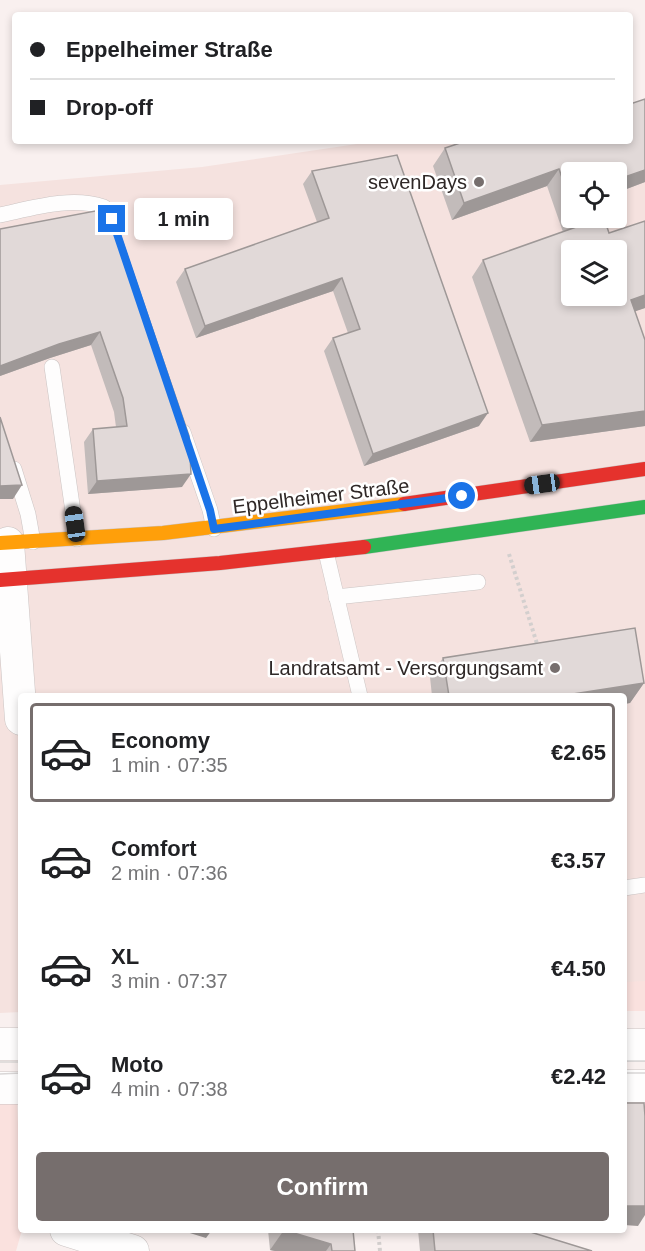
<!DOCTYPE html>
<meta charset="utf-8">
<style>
body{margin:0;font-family:Arial,sans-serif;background:#f2f2f2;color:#202124;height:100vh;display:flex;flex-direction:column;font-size:22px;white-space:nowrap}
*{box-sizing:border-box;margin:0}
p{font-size:20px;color:#757577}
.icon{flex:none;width:33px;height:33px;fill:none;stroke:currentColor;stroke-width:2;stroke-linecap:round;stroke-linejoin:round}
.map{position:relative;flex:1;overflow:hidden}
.sheet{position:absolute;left:18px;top:693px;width:609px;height:540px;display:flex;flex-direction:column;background:#fff;border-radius:6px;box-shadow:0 3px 9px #0003}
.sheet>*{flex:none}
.banner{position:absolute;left:12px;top:12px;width:621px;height:132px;border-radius:6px;box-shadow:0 3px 9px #0003;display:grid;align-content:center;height:132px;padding:0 18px;background:#fff}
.tools{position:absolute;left:561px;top:162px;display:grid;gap:12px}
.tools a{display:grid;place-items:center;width:66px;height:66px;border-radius:6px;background:#fff;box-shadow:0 3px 9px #0003;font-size:30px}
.end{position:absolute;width:27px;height:27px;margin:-14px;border:8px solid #1a73e8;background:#fff;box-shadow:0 0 0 3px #fff}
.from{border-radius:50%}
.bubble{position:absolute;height:42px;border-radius:6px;background:#fff;box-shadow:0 3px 9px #0003;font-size:20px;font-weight:600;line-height:42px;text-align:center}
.car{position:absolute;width:18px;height:36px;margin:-18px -9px;border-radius:8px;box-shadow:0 0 4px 2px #0007;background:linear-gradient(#222 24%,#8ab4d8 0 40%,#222 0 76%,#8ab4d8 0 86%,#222 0)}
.banner b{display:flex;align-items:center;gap:21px;height:57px;font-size:22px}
.banner b+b{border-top:2px solid #e0e0e0}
.banner i{width:15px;height:15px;background:#202124}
ul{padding:10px 0 0;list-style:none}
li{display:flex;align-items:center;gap:18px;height:99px;margin:0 12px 9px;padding:0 6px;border:3px solid transparent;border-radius:6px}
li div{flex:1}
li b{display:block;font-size:22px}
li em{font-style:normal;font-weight:600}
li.current{border-color:#766e6d}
li>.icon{width:54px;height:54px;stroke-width:1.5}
.cta{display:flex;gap:12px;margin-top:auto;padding:12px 18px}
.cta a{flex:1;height:69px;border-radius:6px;background:#766e6d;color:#fff;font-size:24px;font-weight:600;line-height:69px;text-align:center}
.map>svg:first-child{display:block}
</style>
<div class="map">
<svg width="645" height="1251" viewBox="0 0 645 1251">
<rect width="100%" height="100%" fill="#f9f0ef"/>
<path fill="#f5e2df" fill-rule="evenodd" d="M 645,102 L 645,1010 L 624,1010 L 624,696 L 21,696 L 21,1012 L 0,1013 L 0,185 L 202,167 L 377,141 L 630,141 L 630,104 ZM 572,172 L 616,172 L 616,218 L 572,218 ZM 572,250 L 616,250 L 616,296 L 572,296 Z"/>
<g fill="#fae1de">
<path d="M 645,981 L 645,1011 L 624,1011 L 624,982 Z"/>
<path d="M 0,1099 L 17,1099 L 22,1230 L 16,1251 L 0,1251 Z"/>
</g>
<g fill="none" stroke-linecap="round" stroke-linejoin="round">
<defs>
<g id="lane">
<path d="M 0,215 C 33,208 71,196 104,207 L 114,228"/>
<path d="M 52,367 L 77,539"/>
<path d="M 183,432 L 210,510 L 214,529"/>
<path d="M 14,469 L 28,514 L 33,542"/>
<path d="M 326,552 L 360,696"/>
<path d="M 336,597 L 478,582"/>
<path d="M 624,888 L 645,885"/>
</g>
<g id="street">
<path d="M 8,543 L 21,719"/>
<path d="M 0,1044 L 21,1044"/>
<path d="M 624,1045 L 645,1045"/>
<path d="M 624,1086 L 645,1086"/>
<path d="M 0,1088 L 21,1088"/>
<path d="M 66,1230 L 133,1251"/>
</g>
<path id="fast" d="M 364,547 L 645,507"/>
<path id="slow" d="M 0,543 L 163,533 L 404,504"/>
<g id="jam">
<path d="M 404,504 L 645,469"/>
<path d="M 0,580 L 220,563 L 364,547"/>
</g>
</defs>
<use href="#lane" stroke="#cbc4c3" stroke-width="16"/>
<use href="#street" stroke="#cbc4c3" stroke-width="33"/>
<use href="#fast" stroke="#cbc4c3" stroke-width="15"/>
<use href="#slow" stroke="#cbc4c3" stroke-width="15"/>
<use href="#jam" stroke="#cbc4c3" stroke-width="15"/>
<g stroke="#d3cfce" stroke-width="4" stroke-dasharray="3 3" stroke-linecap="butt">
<path d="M 509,554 L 538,647"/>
<path d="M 378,1230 L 380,1251"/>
</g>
<use href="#lane" stroke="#fefdfd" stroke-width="15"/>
<use href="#street" stroke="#fefdfd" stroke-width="32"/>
<use href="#fast" stroke="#30b455" stroke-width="14"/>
<use href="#slow" stroke="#ff9f0a" stroke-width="14"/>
<use href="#jam" stroke="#e5322d" stroke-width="14"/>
<g stroke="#d9d6d6" stroke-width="1.5">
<path d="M 624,1061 L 645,1061"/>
<path d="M 0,1062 L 21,1062"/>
<path d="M 624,1073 L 645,1073"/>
<path d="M 0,1074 L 21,1073"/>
</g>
</g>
<g fill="#c2bbba" fill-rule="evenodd">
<path d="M 645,99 L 645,182 L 616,193 L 616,172 L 572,172 L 572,218 L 604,218 L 609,233 L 645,221 L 645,308 L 635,311 L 645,340 L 645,426 L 530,442 L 472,277 L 483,260 L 563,232 L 547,186 L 452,220 L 433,166 L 445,148 L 466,141 L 630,141 L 630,104 ZM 572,250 L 616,250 L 616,296 L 572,296 Z"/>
<path d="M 312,171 L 479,426 L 364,466 L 324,351 L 333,338 L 348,333 L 333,291 L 196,338 L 176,282 L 185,269 L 317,222 L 303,184 Z"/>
<path d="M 111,208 L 182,487 L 88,494 L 84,442 L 93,429 L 116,427 L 114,412 L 91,345 L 50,358 L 0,376 L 0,229 Z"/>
<path d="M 635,628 L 644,683 L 630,703 L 624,704 L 624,696 L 432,696 L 430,677 L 443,658 Z"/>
<path d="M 268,1230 L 353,1230 L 355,1251 L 275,1251 L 270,1250 Z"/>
<path d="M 418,1230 L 524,1230 L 592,1251 L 420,1251 Z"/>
</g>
<g fill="#9e9897">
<path d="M 559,169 L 547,186 L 452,220 L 464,203 Z"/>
<path d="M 645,170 L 645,182 L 616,193 L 616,180 Z"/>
<path d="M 342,278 L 333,291 L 196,338 L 205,326 Z"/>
<path d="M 645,295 L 645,308 L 619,317 L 631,300 Z"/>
<path d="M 100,332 L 91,345 L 50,358 L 0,376 L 0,366 L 59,344 Z"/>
<path d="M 645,411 L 645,426 L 530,442 L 542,425 Z"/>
<path d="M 488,413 L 479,426 L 364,466 L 373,454 Z"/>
<path d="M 191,474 L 182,487 L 88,494 L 97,481 Z"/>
<path d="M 22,485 L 13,499 L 0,499 L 0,486 Z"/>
<path d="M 644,683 L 630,703 L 624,704 L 624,696 L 560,696 Z"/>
<path d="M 624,1206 L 645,1206 L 645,1215 L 638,1226 L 624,1225 Z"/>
<path d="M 180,1230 L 212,1230 L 206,1238 Z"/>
<path d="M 284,1230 L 331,1244 L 326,1251 L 275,1251 L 270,1250 Z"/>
</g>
<g fill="#e1d9d8" stroke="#9e9897" stroke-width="1.5" fill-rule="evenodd">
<path d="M 645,99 L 645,170 L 616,180 L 616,172 L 572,172 L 572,206 L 559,169 L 464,203 L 445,148 L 466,141 L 630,141 L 630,104 Z"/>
<path d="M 397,155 L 488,413 L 373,454 L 333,338 L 360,329 L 342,278 L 205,326 L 185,269 L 329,218 L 312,171 Z"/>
<path d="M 111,208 L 189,436 L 191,474 L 97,481 L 93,429 L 127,426 L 123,398 L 100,332 L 59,344 L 0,366 L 0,229 Z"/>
<path d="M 576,218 L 604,218 L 609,233 L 645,221 L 645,295 L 631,300 L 645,340 L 645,411 L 542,425 L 483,260 L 579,226 ZM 572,250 L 616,250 L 616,296 L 572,296 Z"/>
<path d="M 0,417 L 22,485 L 0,486 Z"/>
<path d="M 635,628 L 644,683 L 560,696 L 449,696 L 443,658 Z"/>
<path d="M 624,1103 L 644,1103 L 645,1116 L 645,1206 L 624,1206 Z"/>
<path d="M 284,1230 L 353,1230 L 355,1251 L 332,1251 L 331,1244 Z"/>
<path d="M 433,1230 L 524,1230 L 592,1251 L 435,1251 Z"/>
</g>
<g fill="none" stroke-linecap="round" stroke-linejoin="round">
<path stroke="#1a73e8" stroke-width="8" d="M 112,219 L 210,510 L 214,529 L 462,496"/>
</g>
<g fill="#766e6d" stroke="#fff" stroke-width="2">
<circle cx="479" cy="182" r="6"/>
<circle cx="555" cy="668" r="6"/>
</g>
<g text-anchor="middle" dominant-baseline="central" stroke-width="5" stroke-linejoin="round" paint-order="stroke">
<g font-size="20" fill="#2f2827" stroke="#fff" text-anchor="end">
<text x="467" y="182">sevenDays</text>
<text x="543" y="668">Landratsamt - Versorgungsamt</text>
</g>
<g font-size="20" fill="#2f2827" stroke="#fff">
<text transform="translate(321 496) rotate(-7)">Eppelheimer Straße</text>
</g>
</g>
</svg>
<div class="tools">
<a><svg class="icon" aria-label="locate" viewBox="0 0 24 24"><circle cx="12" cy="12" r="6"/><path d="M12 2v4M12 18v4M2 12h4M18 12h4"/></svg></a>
<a><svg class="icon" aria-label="layers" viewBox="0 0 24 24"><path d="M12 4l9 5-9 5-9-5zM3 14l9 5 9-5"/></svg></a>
</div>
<i class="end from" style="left:462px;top:496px"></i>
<i class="end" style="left:112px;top:219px"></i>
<div class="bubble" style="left:134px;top:198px;width:99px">1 min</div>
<i class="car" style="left:542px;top:484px;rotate:262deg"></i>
<i class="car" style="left:75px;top:524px;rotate:352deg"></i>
<div class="banner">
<b><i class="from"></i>Eppelheimer Straße</b>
<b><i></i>Drop-off</b>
</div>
<section class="sheet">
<ul>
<li class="current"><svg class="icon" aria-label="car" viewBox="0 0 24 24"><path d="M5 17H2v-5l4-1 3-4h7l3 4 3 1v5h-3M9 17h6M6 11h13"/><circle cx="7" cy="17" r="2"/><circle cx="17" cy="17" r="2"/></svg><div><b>Economy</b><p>1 min · 07:35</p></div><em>€2.65</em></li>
<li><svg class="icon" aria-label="car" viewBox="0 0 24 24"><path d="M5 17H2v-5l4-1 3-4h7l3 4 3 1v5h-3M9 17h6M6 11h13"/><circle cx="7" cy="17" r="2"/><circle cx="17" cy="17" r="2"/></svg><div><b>Comfort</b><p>2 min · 07:36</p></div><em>€3.57</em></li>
<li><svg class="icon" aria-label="car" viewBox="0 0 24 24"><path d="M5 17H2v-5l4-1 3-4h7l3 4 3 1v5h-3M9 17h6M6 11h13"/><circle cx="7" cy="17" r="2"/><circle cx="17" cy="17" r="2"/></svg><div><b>XL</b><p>3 min · 07:37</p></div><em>€4.50</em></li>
<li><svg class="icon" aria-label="car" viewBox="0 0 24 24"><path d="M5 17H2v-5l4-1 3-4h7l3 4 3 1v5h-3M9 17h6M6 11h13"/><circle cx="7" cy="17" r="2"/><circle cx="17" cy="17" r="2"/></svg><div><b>Moto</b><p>4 min · 07:38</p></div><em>€2.42</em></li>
</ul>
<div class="cta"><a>Confirm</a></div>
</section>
</div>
